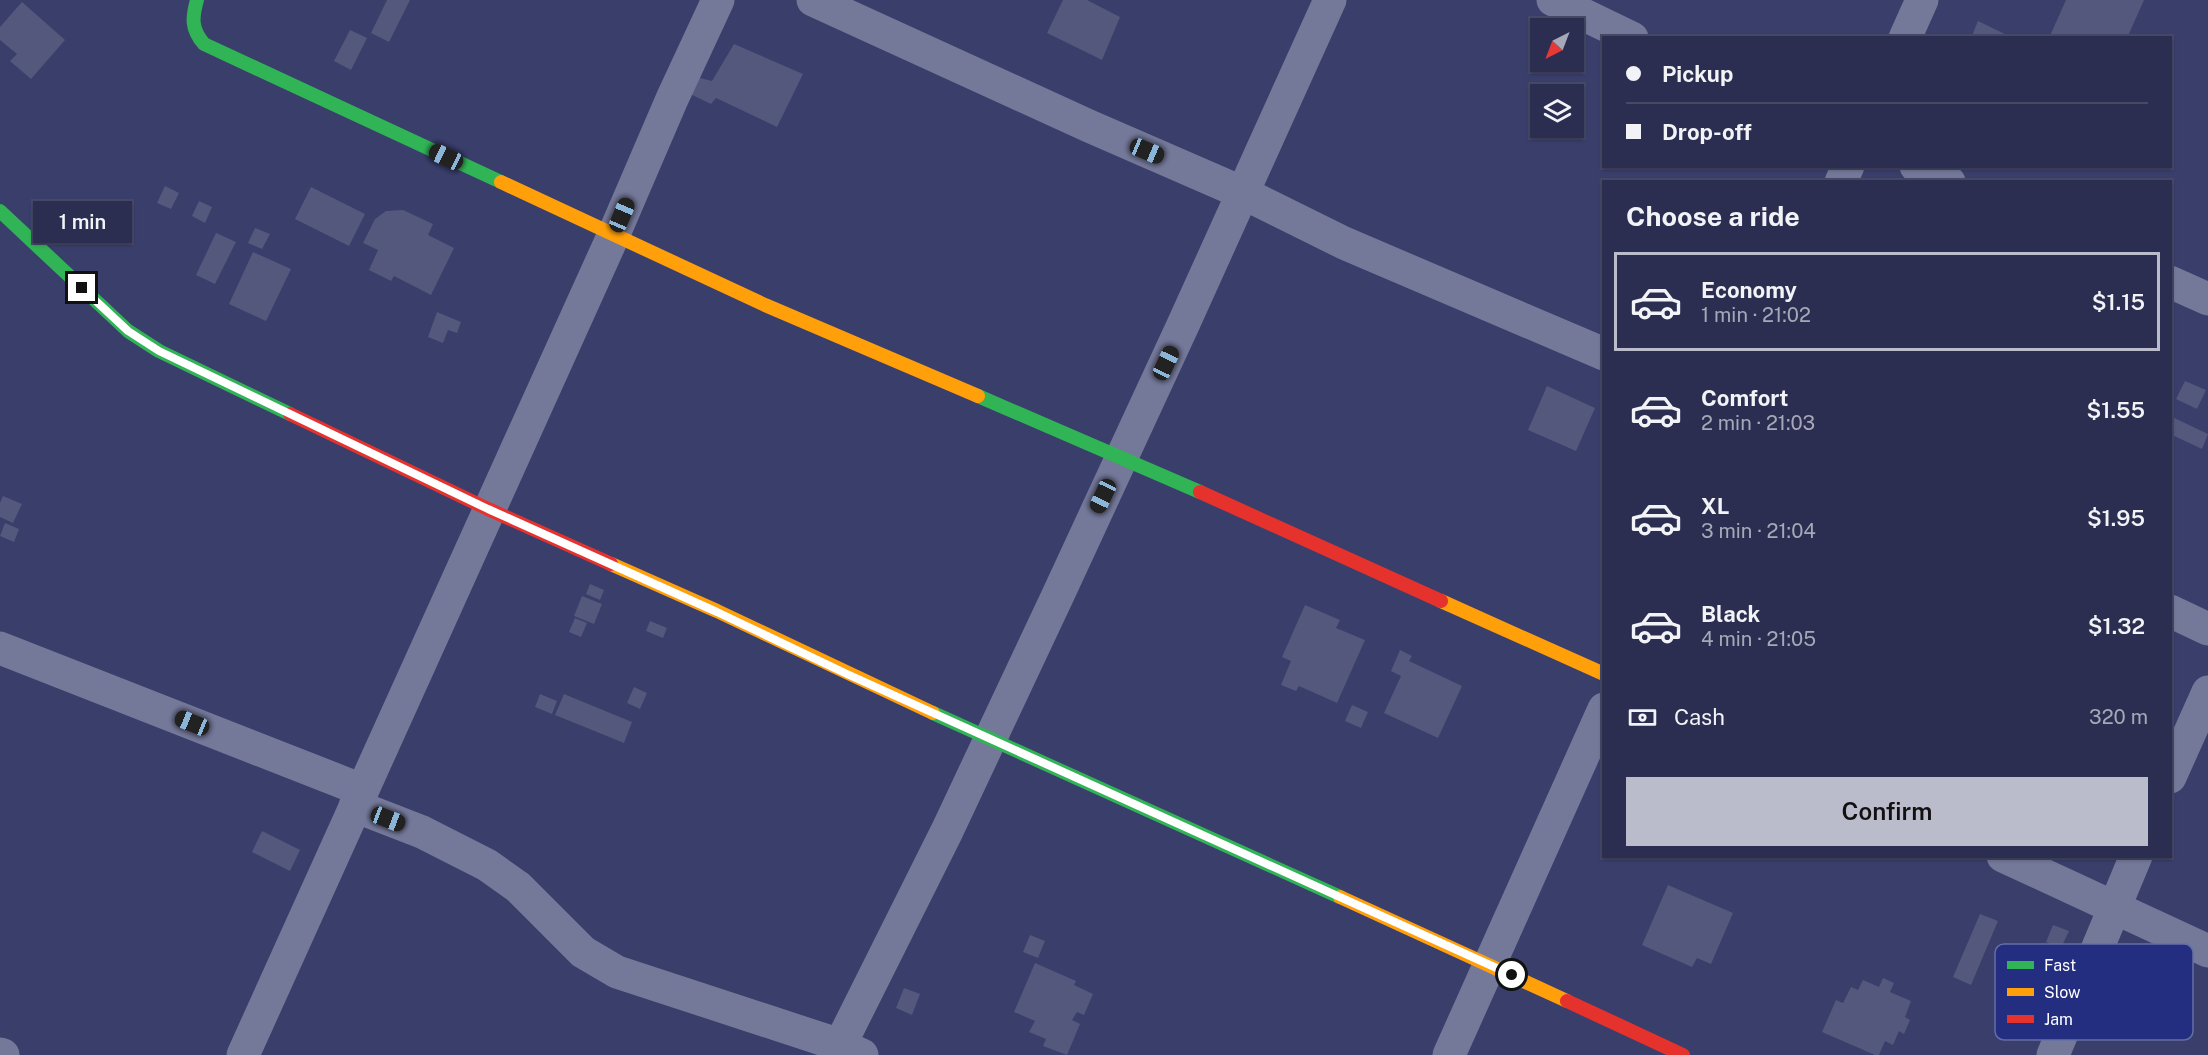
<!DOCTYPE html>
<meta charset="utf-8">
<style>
body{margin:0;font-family:"Public Sans",sans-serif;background:#333657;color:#f1f3f6;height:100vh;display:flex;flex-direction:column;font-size:22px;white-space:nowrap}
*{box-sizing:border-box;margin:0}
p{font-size:20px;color:#a6a8b7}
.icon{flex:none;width:33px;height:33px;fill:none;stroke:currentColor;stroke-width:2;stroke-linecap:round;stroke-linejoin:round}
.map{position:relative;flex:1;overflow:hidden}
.side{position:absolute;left:1602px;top:180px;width:570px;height:678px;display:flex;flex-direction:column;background:#2b2e50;border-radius:0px;box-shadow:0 2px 4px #0004,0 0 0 2px #474a67}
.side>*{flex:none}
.guide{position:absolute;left:1602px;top:36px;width:570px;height:132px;border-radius:0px;box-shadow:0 2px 4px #0004,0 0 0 2px #474a67;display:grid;align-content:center;height:132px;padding:0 24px;background:#2b2e50}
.needle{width:39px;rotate:222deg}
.buttons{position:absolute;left:1530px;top:18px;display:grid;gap:12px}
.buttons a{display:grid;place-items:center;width:54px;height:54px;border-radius:0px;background:#2b2e50;box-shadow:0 2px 4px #0004,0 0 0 2px #474a67;font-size:30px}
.end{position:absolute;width:27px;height:27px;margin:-14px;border:8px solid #fff;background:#111;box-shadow:0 0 0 3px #111}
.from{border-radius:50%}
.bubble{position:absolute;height:42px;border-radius:0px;background:#2b2e50;box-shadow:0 2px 4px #0004,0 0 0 2px #474a67;font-size:20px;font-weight:600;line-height:42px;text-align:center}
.car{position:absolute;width:18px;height:36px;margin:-18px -9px;border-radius:8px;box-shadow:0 0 4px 2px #0007;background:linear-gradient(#222 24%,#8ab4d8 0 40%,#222 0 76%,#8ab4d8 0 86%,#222 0)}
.guide b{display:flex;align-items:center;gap:21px;height:57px;font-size:22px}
.guide b+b{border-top:2px solid #474a67}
.guide i{width:15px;height:15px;background:#f1f3f6}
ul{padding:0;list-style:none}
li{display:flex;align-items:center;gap:18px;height:99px;margin:0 12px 9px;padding:0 12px;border:3px solid transparent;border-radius:0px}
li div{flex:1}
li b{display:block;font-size:22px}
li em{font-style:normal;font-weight:600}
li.current{border-color:#babbcb}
li>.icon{width:54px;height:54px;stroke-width:1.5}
h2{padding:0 24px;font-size:27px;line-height:72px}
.pay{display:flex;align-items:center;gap:15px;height:66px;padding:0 24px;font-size:22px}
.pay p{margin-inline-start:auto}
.button{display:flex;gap:12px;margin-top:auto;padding:12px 24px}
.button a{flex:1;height:69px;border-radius:0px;background:#babbcb;color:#111;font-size:24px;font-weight:600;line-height:69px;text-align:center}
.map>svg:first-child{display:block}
</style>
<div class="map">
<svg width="2208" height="1055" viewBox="0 0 2208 1055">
<rect width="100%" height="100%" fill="#393e6b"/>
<g fill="#54587d">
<path d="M 387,0 L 410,0 L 389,42 L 371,33 Z"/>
<path d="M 1063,0 L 1087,0 L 1120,17 L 1102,60 L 1047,33 Z"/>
<path d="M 2066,0 L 2144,0 L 2127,38 L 2049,38 Z"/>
<path d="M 22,2 L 65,40 L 31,79 L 10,61 L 17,54 L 0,40 L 0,27 Z"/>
<path d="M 1978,21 L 2013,38 L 1971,38 Z"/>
<path d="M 350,30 L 367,38 L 351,70 L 334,61 Z"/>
<path d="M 734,44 L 803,74 L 777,127 L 716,98 L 711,104 L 688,93 L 696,77 L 712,81 Z"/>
<path d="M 165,186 L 179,193 L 171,209 L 157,203 Z"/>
<path d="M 311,187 L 365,214 L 349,246 L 295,219 Z"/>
<path d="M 199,201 L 212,207 L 205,223 L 192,216 Z"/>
<path d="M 403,210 L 433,224 L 428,235 L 454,248 L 431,295 L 394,276 L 391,281 L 369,270 L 378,250 L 363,243 L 375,219 L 386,211 Z"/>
<path d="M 255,228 L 270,234 L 262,249 L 248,243 Z"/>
<path d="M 216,233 L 236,242 L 215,284 L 196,275 Z"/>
<path d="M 253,252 L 291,269 L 266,321 L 229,304 Z"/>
<path d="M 437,312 L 461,322 L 457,333 L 448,330 L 443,343 L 428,337 Z"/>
<path d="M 2185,381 L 2206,390 L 2197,409 L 2176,399 Z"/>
<path d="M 1547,386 L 1595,408 L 1576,451 L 1528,430 Z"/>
<path d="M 2170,416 L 2208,434 L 2202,449 L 2170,434 Z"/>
<path d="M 3,496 L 22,504 L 13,523 L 0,517 L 0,503 Z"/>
<path d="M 5,523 L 19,529 L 14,542 L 0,536 Z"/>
<path d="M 590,584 L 604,590 L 600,600 L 586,594 Z"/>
<path d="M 582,596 L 602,604 L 594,624 L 574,616 Z"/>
<path d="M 1305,605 L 1340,620 L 1336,628 L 1365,640 L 1337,703 L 1299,686 L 1296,691 L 1281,685 L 1291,661 L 1282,657 Z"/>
<path d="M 575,618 L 587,623 L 581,637 L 569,632 Z"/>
<path d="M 650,621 L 667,628 L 663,638 L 646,631 Z"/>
<path d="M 1400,650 L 1412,656 L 1409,661 L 1462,686 L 1438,738 L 1384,713 L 1401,676 L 1391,671 Z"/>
<path d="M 634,687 L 647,693 L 640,709 L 627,703 Z"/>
<path d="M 540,694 L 557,701 L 552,714 L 535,707 Z"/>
<path d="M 564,694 L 632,722 L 624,743 L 555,715 Z"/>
<path d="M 1352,705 L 1368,712 L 1361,728 L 1345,721 Z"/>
<path d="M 262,831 L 300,850 L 290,871 L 252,852 Z"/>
<path d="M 1668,885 L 1733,913 L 1711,964 L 1697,958 L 1692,967 L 1642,945 Z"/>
<path d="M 1980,914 L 1998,921 L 1971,985 L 1953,977 Z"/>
<path d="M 2053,925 L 2069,931 L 2061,948 L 2046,942 Z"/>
<path d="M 1030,935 L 1045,941 L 1038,958 L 1023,952 Z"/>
<path d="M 1035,963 L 1076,981 L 1074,985 L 1093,994 L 1084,1015 L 1077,1012 L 1072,1020 L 1080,1024 L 1067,1055 L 1043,1046 L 1046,1039 L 1029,1032 L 1035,1021 L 1014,1012 Z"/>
<path d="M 1883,978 L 1894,983 L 1890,992 L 1911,1001 L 1905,1017 L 1910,1020 L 1904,1034 L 1899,1031 L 1893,1045 L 1885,1041 L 1879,1055 L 1875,1055 L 1822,1032 L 1836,1000 L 1843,1003 L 1851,987 L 1858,990 L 1863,980 L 1879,987 Z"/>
<path d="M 904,988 L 920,994 L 912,1015 L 896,1008 Z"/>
</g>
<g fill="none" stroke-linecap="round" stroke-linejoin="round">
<g stroke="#747899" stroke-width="33">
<path d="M 813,0 L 1089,126 L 1243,193 L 1344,243 L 1604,354"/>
<path d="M 1553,0 L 1632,38"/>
<path d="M 1905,38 L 1922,0"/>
<path d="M 1916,166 L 1949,182"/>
<path d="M 1841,182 L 1848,166"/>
<path d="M 2170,282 L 2208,299"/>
<path d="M 2170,611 L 2208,629"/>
<path d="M 0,648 L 362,790"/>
<path d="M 2170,777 L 2208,692"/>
<path d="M 355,806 L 422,832 L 487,865 L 518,887 L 583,952 L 617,972 L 840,1045 L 862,1055"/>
<path d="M 2003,856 L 2208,951"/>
<path d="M 0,1054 L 3,1055"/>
<path d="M 243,1055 L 614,234 L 672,99 L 718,0"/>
<path d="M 835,1055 L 947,831 L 1058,595 L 1183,325 L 1330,0"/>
<path d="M 1449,1055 L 1604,709"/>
<path d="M 2053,1055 L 2136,856"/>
</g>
<g stroke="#30b455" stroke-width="14">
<path d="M 197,0 C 192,18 191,29 204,44 L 501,182"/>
<path d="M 0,211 L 128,331 L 159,351 L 290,414"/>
<path d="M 978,396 L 1200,492"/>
<path d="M 933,713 L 1340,897"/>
</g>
<g stroke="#ff9f0a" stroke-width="14">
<path d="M 501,182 L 765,305 L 978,396"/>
<path d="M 611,564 L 717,611 L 933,713"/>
<path d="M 1441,601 L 1604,674"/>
<path d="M 1340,897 L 1567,1001"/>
</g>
<g stroke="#e5322d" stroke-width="14">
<path d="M 290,414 L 488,509 L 611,564"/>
<path d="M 1200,492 L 1441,601"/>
<path d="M 1567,1001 L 1683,1055"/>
</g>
</g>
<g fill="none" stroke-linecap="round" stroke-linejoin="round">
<path stroke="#fff" stroke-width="8" d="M 82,288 L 128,331 L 159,351 L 488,509 L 717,612 L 847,674 L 1512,975"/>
</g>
<rect x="1995" y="944" width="198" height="96" rx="9" fill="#232e81" stroke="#656da7" stroke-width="1.5"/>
<rect x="2007" y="961" width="27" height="8" fill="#30b455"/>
<rect x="2007" y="988" width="27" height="8" fill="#ff9f0a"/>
<rect x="2007" y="1015" width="27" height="8" fill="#e5322d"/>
<g font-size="16" fill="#fff">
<text x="2044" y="971">Fast</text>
<text x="2044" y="998">Slow</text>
<text x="2044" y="1025">Jam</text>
</g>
</svg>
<div class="buttons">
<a><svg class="needle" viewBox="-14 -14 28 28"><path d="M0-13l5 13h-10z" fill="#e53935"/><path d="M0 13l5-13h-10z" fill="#a6a8b7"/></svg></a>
<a><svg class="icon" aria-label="layers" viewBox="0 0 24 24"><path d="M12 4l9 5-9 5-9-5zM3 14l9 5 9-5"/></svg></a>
</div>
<i class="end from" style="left:1512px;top:975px"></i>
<i class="end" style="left:82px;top:288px"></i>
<div class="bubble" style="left:33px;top:201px;width:99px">1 min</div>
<i class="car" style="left:1147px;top:151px;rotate:113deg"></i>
<i class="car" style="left:446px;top:157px;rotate:295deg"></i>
<i class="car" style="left:622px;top:215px;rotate:23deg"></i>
<i class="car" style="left:1166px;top:363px;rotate:25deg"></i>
<i class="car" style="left:1103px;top:496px;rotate:205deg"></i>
<i class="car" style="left:192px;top:723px;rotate:292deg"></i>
<i class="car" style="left:388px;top:819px;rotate:111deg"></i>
<div class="guide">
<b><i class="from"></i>Pickup</b>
<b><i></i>Drop-off</b>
</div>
<section class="side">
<h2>Choose a ride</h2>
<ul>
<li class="current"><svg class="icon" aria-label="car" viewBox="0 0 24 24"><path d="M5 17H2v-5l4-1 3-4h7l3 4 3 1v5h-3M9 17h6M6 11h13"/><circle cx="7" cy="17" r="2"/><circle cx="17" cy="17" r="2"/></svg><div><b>Economy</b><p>1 min · 21:02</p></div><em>$1.15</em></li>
<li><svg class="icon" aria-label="car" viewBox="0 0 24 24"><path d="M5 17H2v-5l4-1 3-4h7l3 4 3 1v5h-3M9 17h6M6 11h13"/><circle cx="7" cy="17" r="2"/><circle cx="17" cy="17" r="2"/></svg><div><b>Comfort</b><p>2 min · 21:03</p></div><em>$1.55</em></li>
<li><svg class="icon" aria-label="car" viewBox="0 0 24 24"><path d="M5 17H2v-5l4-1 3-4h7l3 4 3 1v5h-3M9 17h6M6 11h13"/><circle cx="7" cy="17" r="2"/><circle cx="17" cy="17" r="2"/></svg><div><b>XL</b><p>3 min · 21:04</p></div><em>$1.95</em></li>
<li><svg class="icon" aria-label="car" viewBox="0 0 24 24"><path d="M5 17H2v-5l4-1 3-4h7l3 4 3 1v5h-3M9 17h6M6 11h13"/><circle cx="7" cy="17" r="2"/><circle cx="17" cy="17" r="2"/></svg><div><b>Black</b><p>4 min · 21:05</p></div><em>$1.32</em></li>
</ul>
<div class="pay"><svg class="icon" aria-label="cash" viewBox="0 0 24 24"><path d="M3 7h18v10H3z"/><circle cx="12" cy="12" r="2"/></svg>Cash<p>320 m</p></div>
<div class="button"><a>Confirm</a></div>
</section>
</div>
